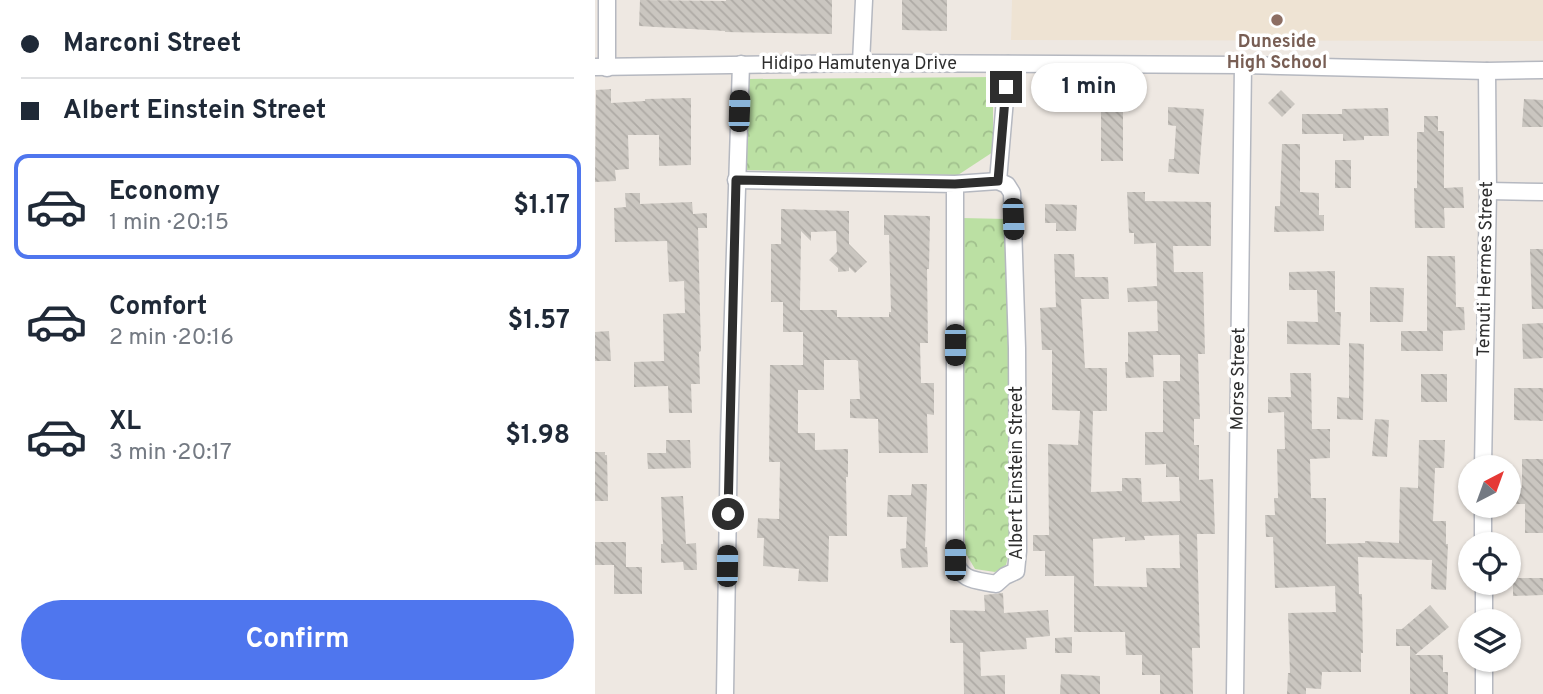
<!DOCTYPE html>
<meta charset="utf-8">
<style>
body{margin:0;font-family:Overpass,sans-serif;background:#f6f6f7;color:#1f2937;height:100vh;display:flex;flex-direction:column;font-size:26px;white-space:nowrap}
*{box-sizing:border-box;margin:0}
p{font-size:23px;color:#747a83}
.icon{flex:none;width:38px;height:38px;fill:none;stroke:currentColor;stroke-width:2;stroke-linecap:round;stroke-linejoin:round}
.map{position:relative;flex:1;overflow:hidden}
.drawer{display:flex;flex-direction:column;background:#fff;width:595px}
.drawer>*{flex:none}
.top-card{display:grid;align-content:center;height:154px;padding:0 21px;background:#fff}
.needle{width:46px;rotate:41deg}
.fabs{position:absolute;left:863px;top:455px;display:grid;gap:14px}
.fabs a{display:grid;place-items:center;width:63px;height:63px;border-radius:50%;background:#fff;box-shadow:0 2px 5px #0004;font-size:35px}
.end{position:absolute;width:32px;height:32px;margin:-16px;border:9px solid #2e2e2e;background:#fff;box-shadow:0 0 0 4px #fff}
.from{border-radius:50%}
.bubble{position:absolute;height:49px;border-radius:24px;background:#fff;box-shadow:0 2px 5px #0004;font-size:23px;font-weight:700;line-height:49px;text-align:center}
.car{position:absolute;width:21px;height:42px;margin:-21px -10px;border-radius:9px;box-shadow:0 0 5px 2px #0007;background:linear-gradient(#222 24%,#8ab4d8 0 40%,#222 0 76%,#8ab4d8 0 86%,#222 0)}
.top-card b{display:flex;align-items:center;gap:24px;height:66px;font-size:26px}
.top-card b+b{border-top:2px solid #e0e1e3}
.top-card i{width:18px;height:18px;background:#1f2937}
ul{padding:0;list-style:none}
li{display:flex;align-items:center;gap:21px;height:105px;margin:0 14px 10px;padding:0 7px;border:4px solid transparent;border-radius:14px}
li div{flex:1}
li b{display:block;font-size:26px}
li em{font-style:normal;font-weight:700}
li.active{border-color:#4f76ee}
li>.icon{width:63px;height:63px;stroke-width:1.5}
.cta{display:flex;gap:14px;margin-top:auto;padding:14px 21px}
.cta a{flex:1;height:80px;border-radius:42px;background:#4f76ee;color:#fff;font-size:28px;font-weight:700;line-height:80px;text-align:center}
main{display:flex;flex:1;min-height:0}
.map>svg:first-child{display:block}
</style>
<main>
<section class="drawer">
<div class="top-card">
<b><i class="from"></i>Marconi Street</b>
<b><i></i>Albert Einstein Street</b>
</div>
<ul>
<li class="active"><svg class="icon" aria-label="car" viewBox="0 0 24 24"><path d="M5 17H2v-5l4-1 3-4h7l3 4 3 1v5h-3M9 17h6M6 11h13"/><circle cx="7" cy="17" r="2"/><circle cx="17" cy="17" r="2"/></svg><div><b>Economy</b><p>1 min · 20:15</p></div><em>$1.17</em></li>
<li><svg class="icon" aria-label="car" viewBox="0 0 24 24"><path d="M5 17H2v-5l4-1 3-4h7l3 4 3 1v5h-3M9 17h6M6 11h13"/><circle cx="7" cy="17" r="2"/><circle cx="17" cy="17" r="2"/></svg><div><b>Comfort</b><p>2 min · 20:16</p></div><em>$1.57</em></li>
<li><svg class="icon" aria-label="car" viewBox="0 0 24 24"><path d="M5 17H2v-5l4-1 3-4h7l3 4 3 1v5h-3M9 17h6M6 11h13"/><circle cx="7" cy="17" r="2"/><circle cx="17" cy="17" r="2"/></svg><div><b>XL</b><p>3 min · 20:17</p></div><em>$1.98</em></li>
</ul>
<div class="cta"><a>Confirm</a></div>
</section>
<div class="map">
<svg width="948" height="694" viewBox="0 0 948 694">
<defs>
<pattern id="park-crowns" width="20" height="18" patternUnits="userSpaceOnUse" patternTransform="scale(1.75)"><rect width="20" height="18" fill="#bbe0a3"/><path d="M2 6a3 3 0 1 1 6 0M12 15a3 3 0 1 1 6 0" fill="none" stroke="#a1c08d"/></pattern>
<pattern id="building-back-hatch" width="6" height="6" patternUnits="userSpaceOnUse" patternTransform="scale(1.75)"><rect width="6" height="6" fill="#cac6c0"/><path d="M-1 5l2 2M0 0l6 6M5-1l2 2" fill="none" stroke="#aeaaa5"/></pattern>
</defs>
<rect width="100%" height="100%" fill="#eee8e2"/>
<path fill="#eee3d3" d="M 417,0 L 948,0 L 948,41 L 416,40 Z"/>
<g fill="url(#park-crowns)">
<path d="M 398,77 L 398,152 L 363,175 L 150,170 L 152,79 Z"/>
<path d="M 367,218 L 412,219 L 415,549 L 411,565 L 400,572 L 380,569 L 370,552 Z"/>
</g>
<g fill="url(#building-back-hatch)" fill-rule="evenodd">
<path d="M 45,0 L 131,1 L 131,0 L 237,0 L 237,34 L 130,32 L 130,31 L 44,26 Z"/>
<path d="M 307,0 L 352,0 L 352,31 L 307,30 Z"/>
<path d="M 16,89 L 16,103 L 50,101 L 50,99 L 96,98 L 96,165 L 64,166 L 64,135 L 33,135 L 34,169 L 20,170 L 21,181 L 0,182 L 1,90 Z"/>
<path d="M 686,90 L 700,104 L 687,117 L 673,103 Z"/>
<path d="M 929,99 L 948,100 L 948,127 L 927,127 Z"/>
<path d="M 573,107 L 609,109 L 604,174 L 573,172 L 574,159 L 579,159 L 581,126 L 573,125 Z"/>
<path d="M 793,108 L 794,136 L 769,136 L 769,140 L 748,141 L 748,134 L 707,134 L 707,114 L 747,114 L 747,109 Z"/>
<rect x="506" y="110" width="22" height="51"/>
<path d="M 829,116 L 843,116 L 843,131 L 849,131 L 849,188 L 868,187 L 869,208 L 849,208 L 850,228 L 820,228 L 819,188 L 822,188 L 822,132 L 829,132 Z"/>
<path d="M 687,144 L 705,144 L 705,192 L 724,193 L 724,215 L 729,215 L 729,231 L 679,232 L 680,206 L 685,206 Z"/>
<rect x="740" y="160" width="16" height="28"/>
<path d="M 532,192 L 550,192 L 550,201 L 616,202 L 616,246 L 578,246 L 579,272 L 608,272 L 610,354 L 603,354 L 605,419 L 599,419 L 599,445 L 604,445 L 604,480 L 618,479 L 620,534 L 602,534 L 605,648 L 597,648 L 598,694 L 565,694 L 565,675 L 547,675 L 547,655 L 531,655 L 530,632 L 479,632 L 479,576 L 450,576 L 450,551 L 438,551 L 438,535 L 454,535 L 453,444 L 483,445 L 485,411 L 457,410 L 457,350 L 447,350 L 445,308 L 461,307 L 459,254 L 479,254 L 480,277 L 513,277 L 514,299 L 486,299 L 490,368 L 512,368 L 512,411 L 498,411 L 496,492 L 527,491 L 527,478 L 546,478 L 547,502 L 585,501 L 584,477 L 571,477 L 571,464 L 550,465 L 550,432 L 568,432 L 568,381 L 585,381 L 585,355 L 558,355 L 559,377 L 531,378 L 530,362 L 533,362 L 533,332 L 563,331 L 562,301 L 533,302 L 532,288 L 562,286 L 561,243 L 539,244 L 539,233 L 534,233 ZM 584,535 L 585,568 L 551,568 L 552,587 L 499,586 L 498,539 L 530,537 L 530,541 L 550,540 L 549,536 Z"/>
<path d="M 30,193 L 45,193 L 45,204 L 97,202 L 98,214 L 112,213 L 112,228 L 103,228 L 106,351 L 104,352 L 105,384 L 96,384 L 97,413 L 74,413 L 73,386 L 39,387 L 39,362 L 69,361 L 68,314 L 90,313 L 89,281 L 74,282 L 72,241 L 20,242 L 19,208 L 31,207 Z"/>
<path d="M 450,204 L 482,205 L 481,231 L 461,231 L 461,223 L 450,223 Z"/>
<path d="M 186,209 L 254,211 L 254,244 L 272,262 L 260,273 L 254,267 L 254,271 L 243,272 L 243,268 L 234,260 L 242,252 L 241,231 L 216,232 L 216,241 L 206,231 L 205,310 L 242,310 L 242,317 L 294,317 L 294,312 L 296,312 L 294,235 L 289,235 L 289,215 L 335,216 L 334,269 L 332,269 L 333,343 L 325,343 L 326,383 L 339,383 L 339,415 L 332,414 L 333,453 L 284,453 L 283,419 L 255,418 L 255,399 L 265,399 L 263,361 L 261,360 L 229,360 L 229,390 L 203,390 L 203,433 L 220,433 L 220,450 L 253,449 L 253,477 L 251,477 L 252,536 L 234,536 L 233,582 L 203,581 L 204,569 L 168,566 L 169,538 L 162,538 L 163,518 L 184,519 L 185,462 L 174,462 L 175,365 L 208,365 L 208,332 L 188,332 L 188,302 L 176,302 L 176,244 L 186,244 Z"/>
<path d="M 935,249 L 948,249 L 948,309 L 937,309 Z"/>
<path d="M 832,256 L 860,256 L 861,307 L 869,307 L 870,330 L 848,331 L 848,351 L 806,351 L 806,331 L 832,331 Z"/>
<path d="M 740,271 L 740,312 L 746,312 L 745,345 L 692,344 L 692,321 L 723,322 L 722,290 L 694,290 L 694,272 Z"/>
<path d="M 775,287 L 809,288 L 808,322 L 775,322 Z"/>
<path d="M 948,323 L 948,358 L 928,359 L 927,324 Z"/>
<path d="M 14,331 L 16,361 L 0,361 L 0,332 Z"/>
<path d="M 754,343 L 769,344 L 768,420 L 742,419 L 742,397 L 754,398 Z"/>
<path d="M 695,373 L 716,373 L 717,429 L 735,429 L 735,458 L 715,459 L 716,498 L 731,498 L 731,544 L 770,543 L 770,541 L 804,543 L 805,487 L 823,488 L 824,440 L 850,440 L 849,468 L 840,468 L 838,521 L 851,521 L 851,544 L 853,544 L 851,590 L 836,589 L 837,560 L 763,557 L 764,594 L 767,594 L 768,653 L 766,653 L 766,672 L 727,672 L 726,689 L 711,688 L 711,694 L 692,694 L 693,673 L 695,673 L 693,613 L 741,612 L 740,586 L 680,588 L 678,537 L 671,537 L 670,515 L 680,515 L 679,498 L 683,498 L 682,449 L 690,449 L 689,412 L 673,413 L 673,397 L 696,397 Z"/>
<rect x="826" y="374" width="26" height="28"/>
<path d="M 919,388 L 948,388 L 948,421 L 919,420 Z"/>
<path d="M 780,419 L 794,420 L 792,457 L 777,456 Z"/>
<path d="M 71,440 L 95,440 L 96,468 L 53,469 L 52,453 L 71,453 Z"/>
<path d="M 0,452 L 10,452 L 10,455 L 12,455 L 13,501 L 0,501 Z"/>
<path d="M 927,459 L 948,459 L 948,533 L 930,533 L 930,504 L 919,504 L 918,488 L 927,488 Z"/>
<path d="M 317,484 L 332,484 L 330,547 L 332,547 L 333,567 L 307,568 L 305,549 L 311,548 L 312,517 L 292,517 L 293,495 L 316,495 Z"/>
<path d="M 88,496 L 91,544 L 101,543 L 102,570 L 89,570 L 88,562 L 66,563 L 66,544 L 68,544 L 66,497 Z"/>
<path d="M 0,542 L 31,542 L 31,567 L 47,567 L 47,594 L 19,594 L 19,565 L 0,565 Z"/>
<path d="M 918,578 L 948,578 L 948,595 L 918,596 Z"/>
<path d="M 408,593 L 409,613 L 453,610 L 455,636 L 431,638 L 432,649 L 385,652 L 386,676 L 410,675 L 410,694 L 369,694 L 368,643 L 355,643 L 355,610 L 390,611 L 389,595 Z"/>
<path d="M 835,605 L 854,627 L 820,655 L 848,655 L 848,672 L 853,672 L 853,694 L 815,694 L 815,646 L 801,646 L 801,629 L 807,629 Z"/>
<path d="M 477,637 L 477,653 L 460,653 L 460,638 Z"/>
<path d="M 466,674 L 505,676 L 505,694 L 465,694 Z"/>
</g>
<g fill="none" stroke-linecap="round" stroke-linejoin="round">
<defs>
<g id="minor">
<path d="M 12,0 L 12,68"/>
<path d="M 266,63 L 269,0"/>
<path d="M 0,67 L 266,63 L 648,65 L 892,71 L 948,70"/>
<path d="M 141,180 L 360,184 L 403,181 L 412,185 L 417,193 L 422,348 L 423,551 L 421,571 L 410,576 L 401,584 C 382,580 366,582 360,560 L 360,184"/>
<path d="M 403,181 L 413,64"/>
<path d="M 893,191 L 948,192"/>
<path d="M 888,467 L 893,191 L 892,71"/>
<path d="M 888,506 L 888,544"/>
<path d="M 889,583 L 889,621"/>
<path d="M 889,660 L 889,694"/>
<path d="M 130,694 L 134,437 L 146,64"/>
<path d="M 640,694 L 648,65"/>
</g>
</defs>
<use href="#minor" stroke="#b5b8c0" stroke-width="19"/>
<use href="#minor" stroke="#fff" stroke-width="16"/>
</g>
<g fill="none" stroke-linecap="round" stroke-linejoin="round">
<path stroke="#2e2e2e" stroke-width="9" d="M 133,514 L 141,180 L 360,184 L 403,181 L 411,87"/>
</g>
<circle fill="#8d6e63" stroke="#fff" stroke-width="2.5" cx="682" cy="20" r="7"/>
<g text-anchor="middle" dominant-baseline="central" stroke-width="7" stroke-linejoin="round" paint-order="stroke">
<g font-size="18" font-weight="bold" fill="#785e54" stroke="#fff">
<text x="682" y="42">Duneside<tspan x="682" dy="21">High School</tspan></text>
</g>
<g font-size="18" fill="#2e2e2e" stroke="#fff">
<text x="264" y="64">Hidipo Hamutenya Drive</text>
<text transform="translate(891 269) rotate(-89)">Temuti Hermes Street</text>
<text transform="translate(644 379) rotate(-89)">Morse Street</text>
<text transform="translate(422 473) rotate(-90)">Albert Einstein Street</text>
</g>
</g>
</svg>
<div class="fabs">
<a><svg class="needle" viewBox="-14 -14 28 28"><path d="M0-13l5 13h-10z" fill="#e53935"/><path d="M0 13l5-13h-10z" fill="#747a83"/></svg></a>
<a><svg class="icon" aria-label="locate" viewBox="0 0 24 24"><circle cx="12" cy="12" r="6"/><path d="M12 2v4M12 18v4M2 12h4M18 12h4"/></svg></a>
<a><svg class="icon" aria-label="layers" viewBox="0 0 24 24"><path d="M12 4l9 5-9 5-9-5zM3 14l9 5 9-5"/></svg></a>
</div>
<i class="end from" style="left:133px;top:514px"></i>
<i class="end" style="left:411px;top:87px"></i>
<div class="bubble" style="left:436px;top:63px;width:116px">1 min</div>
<i class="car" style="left:144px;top:111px;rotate:2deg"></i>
<i class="car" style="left:418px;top:219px;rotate:178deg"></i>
<i class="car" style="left:360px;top:345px;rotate:180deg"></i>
<i class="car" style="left:360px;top:560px;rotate:0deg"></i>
<i class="car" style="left:132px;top:566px;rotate:1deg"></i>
</div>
</main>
